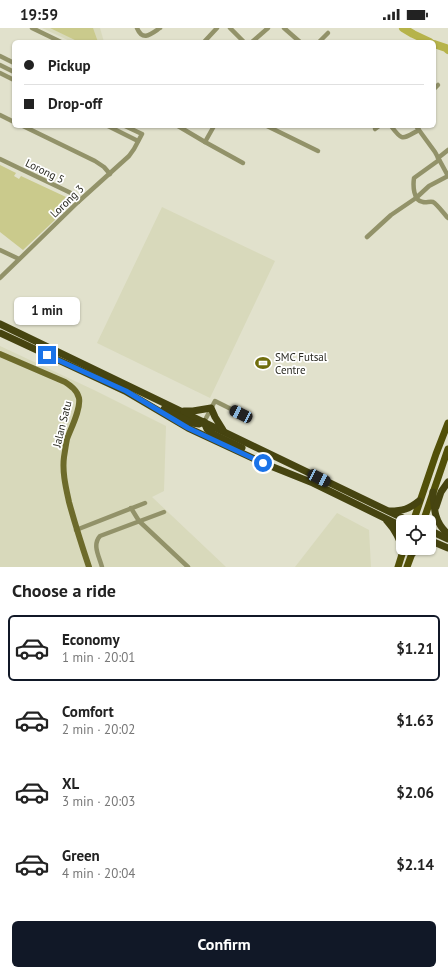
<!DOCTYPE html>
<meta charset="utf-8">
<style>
body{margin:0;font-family:"PT Sans",sans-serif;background:#f2f2f2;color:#222;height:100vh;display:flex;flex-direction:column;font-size:15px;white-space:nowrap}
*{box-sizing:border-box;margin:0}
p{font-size:13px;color:#767676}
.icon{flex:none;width:22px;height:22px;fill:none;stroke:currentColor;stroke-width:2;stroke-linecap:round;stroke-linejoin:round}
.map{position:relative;height:539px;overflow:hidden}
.panel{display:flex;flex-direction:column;background:#fff;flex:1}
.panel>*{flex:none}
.hud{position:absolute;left:12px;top:12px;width:424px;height:88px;border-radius:6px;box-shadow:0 1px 3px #0004;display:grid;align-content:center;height:88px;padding:0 12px;background:#fff}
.fabs{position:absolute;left:396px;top:487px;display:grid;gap:8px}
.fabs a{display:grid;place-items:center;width:40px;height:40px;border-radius:6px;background:#fff;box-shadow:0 1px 3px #0004;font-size:20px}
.end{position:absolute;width:18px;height:18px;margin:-9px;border:5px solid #1a73e8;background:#fff;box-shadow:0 0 0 2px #fff}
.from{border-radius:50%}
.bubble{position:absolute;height:28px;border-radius:6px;background:#fff;box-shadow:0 1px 3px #0004;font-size:13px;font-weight:700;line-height:28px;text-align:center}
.car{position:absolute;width:12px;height:24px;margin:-12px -6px;border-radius:5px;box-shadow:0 0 3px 1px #0007;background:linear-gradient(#222 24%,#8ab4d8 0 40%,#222 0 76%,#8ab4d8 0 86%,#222 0)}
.hud b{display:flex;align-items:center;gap:14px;height:38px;font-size:15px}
.hud b+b{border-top:1px solid #e0e0e0}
.hud i{width:10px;height:10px;background:#222}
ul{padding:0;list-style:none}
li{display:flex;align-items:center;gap:12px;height:66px;margin:0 8px 6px;padding:0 4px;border:2px solid transparent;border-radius:6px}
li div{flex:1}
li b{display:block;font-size:15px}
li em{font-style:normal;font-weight:700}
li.selected{border-color:#111827}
li>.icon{width:36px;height:36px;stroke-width:1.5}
h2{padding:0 12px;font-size:18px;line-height:48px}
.button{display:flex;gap:8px;margin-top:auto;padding:8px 12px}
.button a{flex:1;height:46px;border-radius:6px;background:#111827;color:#fff;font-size:16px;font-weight:700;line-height:46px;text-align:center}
.status{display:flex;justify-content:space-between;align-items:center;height:28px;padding:0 20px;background:#fff;direction:ltr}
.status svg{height:11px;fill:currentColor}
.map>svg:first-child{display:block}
</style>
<div class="status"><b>19:59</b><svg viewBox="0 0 49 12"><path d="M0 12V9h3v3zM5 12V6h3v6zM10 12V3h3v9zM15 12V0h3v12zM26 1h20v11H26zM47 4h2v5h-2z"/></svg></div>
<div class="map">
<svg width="448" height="539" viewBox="0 0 448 539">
<rect width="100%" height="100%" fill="#e1e1cc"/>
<g fill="#d8d9bb">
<path d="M 42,0 L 100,0 L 104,14 L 72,14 Z"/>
<path d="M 162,179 L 275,233 L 210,370 L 97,315 Z"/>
<path d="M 0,318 L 94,362 L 166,398 L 164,463 L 152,469 L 226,539 L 0,539 Z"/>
<path d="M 337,485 L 369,502 L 371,539 L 295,539 Z"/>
</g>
<g fill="#caca8c">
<path d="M 50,0 L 93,0 L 98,14 L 79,14 Z"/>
<path d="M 0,137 L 16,145 L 14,148 L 19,151 L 21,148 L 66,169 L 61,174 L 62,176 L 54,185 L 58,189 L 23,222 L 0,204 Z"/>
</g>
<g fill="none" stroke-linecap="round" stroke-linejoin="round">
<g stroke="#b6b34a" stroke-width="8">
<path d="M 403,0 L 413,6 L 430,14"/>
<path d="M 434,16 L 446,20 L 448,22"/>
</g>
<g stroke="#929269" stroke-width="4.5">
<path d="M 32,0 L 61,14"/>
<path d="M 137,0 C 143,14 151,6 160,0"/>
<path d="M 230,0 L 244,14"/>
<path d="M 284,0 L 300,14"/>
<path d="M 204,14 L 217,0"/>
<path d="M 252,14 L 268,0"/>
<path d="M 319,14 L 328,5"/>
<path d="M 0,28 L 14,35"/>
<path d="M 0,37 L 14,44"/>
<path d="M 0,45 L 14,52"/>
<path d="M 434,61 L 438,57"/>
<path d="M 0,87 L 14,94"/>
<path d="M 23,98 L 95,133 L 104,139 L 110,146"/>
<path d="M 108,98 L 138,113"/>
<path d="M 178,98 L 205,114 L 243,135"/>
<path d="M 267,98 L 318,123"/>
<path d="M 391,98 C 403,114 402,111 419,102"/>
<path d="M 416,98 L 435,124 L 448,148"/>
<path d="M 375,101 L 379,98"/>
<path d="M 205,114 L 214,98"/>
<path d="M 438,130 L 448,122"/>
<path d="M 0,131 L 73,166 L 78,174"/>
<path d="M 439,132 L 414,150 C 413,157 413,173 423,174 C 426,175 430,173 433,174 C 437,176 445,187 448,190"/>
<path d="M 367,209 L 391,187 L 416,170 L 429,158 L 448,148"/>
<path d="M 0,222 L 19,231"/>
<path d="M 0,250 L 78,174 L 129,128 L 134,121 L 142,106 L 125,98"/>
<path d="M 204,394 L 215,373 L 241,386"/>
<path d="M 131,480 L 139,493 L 188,539"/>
<path d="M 76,502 L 145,475"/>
<path d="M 102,539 C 99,528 92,517 100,508 L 164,484"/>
</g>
<path stroke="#6d6b2b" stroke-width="6" d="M 0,326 L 65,354 C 71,358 77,362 79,370 C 81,381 71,400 67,411 C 66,416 65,423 64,429 C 62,444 66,460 69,474 C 75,496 82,518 89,539"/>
<g stroke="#525008" stroke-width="7">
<path d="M 413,494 L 436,426 L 448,395"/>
<path d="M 423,494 L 448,421"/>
<path d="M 398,539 L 404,520"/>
<path d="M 407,539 L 414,520"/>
</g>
<g stroke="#464410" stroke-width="7">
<path d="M 0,296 L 411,494"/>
<path d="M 0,305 L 125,363 L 188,400 L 263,435 L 313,455 L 403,499"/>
<path d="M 164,381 L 192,395 L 199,396 L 204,394"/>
<path d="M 184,383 L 193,383 L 211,380 L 215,389 L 223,402"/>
<path d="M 204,394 L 207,401 L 213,406 L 242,420"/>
<path d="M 433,464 C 434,480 434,494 448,506"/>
<path d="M 436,479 L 441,464 L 448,454"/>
<path d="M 390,483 C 403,483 409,481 419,473"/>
<path d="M 387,493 C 396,503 399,510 403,522"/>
<path d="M 429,502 L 448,511"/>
<path d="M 429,512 L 448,520"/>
<path d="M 413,525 L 420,520"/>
</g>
</g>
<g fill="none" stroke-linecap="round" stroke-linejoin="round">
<path stroke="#1a73e8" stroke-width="5" d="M 47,327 L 126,363 L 188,400 L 263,435"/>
</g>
<defs>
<symbol id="stadium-bare" viewBox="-9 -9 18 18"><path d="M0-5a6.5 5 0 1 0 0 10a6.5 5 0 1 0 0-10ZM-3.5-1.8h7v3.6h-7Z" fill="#706d0c" stroke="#fff" stroke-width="2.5" paint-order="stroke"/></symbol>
</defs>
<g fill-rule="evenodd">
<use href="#stadium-bare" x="252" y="324" width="22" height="22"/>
</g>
<g text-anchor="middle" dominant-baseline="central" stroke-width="3.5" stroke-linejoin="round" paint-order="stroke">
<g font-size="11" fill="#2a2a22" stroke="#fff">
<text transform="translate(45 143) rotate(26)">Lorong 5</text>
<text transform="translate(67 173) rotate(-44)">Lorong 3</text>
<text transform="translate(62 396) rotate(-76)">Jalan Satu</text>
</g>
<g font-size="11" fill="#2a2a22" stroke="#fff" text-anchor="start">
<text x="275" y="329">SMC Futsal<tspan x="275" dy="13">Centre</tspan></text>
</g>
</g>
</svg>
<div class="fabs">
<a><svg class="icon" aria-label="locate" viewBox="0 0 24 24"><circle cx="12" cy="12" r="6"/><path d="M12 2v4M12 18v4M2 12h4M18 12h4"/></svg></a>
</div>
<i class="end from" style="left:263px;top:435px"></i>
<i class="end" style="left:47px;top:327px"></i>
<div class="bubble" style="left:14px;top:269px;width:66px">1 min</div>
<i class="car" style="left:241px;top:386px;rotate:296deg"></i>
<i class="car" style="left:319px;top:450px;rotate:116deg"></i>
<div class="hud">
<b><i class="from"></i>Pickup</b>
<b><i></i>Drop-off</b>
</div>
</div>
<section class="panel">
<h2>Choose a ride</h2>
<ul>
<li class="selected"><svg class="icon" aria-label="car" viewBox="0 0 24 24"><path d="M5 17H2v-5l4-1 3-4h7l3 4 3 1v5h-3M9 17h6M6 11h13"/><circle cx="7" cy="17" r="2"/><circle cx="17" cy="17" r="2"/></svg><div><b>Economy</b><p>1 min · 20:01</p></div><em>$1.21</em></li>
<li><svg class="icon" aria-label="car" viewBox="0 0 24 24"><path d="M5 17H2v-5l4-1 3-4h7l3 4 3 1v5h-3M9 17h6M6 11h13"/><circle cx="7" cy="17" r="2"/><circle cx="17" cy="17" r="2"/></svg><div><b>Comfort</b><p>2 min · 20:02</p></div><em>$1.63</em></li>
<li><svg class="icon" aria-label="car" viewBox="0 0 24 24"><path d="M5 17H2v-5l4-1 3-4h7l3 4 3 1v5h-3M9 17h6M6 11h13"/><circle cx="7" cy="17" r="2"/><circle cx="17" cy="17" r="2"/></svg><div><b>XL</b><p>3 min · 20:03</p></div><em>$2.06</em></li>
<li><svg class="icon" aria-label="car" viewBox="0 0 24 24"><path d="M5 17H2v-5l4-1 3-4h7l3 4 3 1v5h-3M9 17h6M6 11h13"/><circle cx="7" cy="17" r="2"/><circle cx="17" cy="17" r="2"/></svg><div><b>Green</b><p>4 min · 20:04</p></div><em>$2.14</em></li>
</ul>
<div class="button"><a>Confirm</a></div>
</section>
